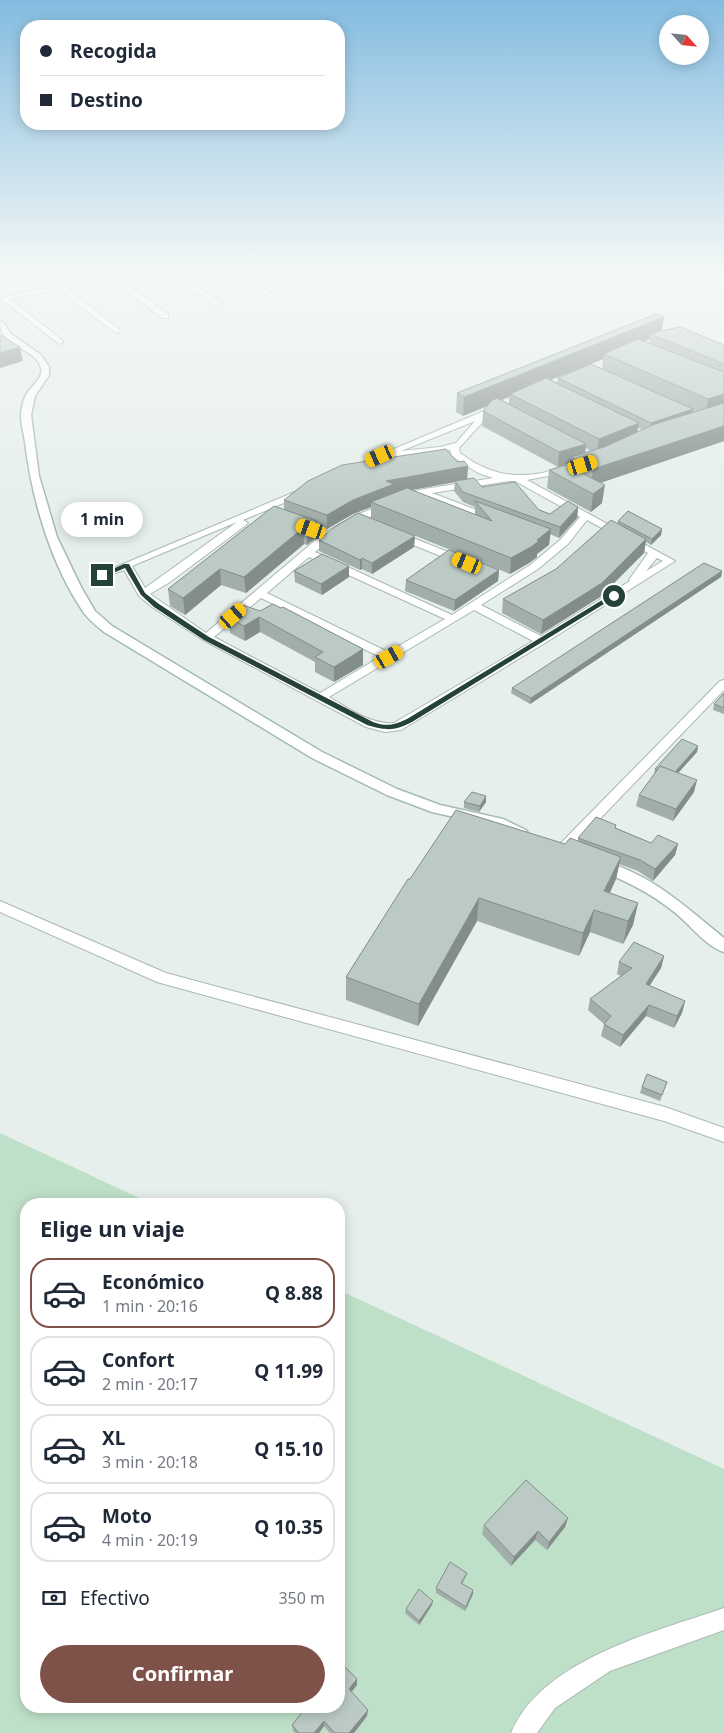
<!DOCTYPE html>
<html lang="es">
<meta charset="utf-8">
<style>
body{margin:0;font-family:"Noto Sans",sans-serif;background:#f2f2f3;color:#1f2937;height:100vh;display:flex;flex-direction:column;font-size:19px;white-space:nowrap}
*{box-sizing:border-box;margin:0}
p{font-size:16px;color:#747a83}
.icon{flex:none;width:28px;height:28px;fill:none;stroke:currentColor;stroke-width:2;stroke-linecap:round;stroke-linejoin:round}
.map{position:relative;flex:1;overflow:hidden}
.sheet{position:absolute;left:20px;top:1198px;width:325px;height:515px;display:flex;flex-direction:column;background:#fff;border-radius:20px;box-shadow:0 2px 12px #0003}
.sheet>*{flex:none}
.hud{position:absolute;left:20px;top:20px;width:325px;height:110px;border-radius:20px;box-shadow:0 2px 12px #0003;display:grid;align-content:center;height:110px;padding:0 20px;background:#fff}
.needle{width:32px;rotate:117deg}
.controls{position:absolute;left:659px;top:15px;display:grid;gap:10px}
.controls a{display:grid;place-items:center;width:50px;height:50px;border-radius:50%;background:#fff;box-shadow:0 2px 12px #0003;font-size:25px}
.end{position:absolute;width:22px;height:22px;margin:-11px;border:6px solid #24423a;background:#fff;box-shadow:0 0 0 2px #fff}
.from{border-radius:50%}
.bubble{position:absolute;height:35px;border-radius:18px;background:#fff;box-shadow:0 2px 12px #0003;font-size:16px;font-weight:700;line-height:35px;text-align:center}
.car{position:absolute;width:15px;height:30px;margin:-15px -8px;border-radius:6px;box-shadow:0 0 4px 1px #0007;background:linear-gradient(#f5c518 24%,#345 0 40%,#f5c518 0 76%,#345 0 86%,#f5c518 0)}
.hud b{display:flex;align-items:center;gap:18px;height:48px;font-size:19px}
.hud b+b{border-top:1px solid #e0e1e3}
.hud i{width:12px;height:12px;background:#1f2937}
ul{padding:0;list-style:none}
li{display:flex;align-items:center;gap:15px;height:70px;margin:0 10px 8px;padding:0 10px;border:2px solid #e0e1e3;border-radius:20px}
li div{flex:1}
li b{display:block;font-size:19px}
li em{font-style:normal;font-weight:700}
li.active{border-color:#7f5249}
li>.icon{width:45px;height:45px;stroke-width:1.5}
h2{padding:0 20px;font-size:22px;line-height:60px}
.pay{display:flex;align-items:center;gap:12px;height:55px;padding:0 20px;font-size:19px}
.pay p{margin-inline-start:auto}
.action{display:flex;gap:10px;margin-top:auto;padding:10px 20px}
.action a{flex:1;height:58px;border-radius:30px;background:#7f5249;color:#fff;font-size:20px;font-weight:700;line-height:58px;text-align:center}
.map>svg:first-child{display:block}
</style>
<div class="map">
<svg width="724" height="1733" viewBox="0 0 724 1733">
<rect width="100%" height="100%" fill="#e6efeb"/>
<path fill="#bfe0c8" d="M 0,1133 L 152,1204 L 26,1204 L 26,1706 L 339,1706 L 339,1290 L 724,1469 L 724,1733 L 0,1733 Z"/>
<g fill="none" stroke-linecap="round" stroke-linejoin="round">
<defs>
<g id="street">
<path d="M 118,272 L 131,272 L 116,277 L 168,314 L 168,318 L 162,318 L 109,278 L 65,287 L 119,329 L 120,331 L 116,333 L 58,289 L 10,299 L 62,340 L 63,342 L 59,344 L 0,298 Z"/>
<path d="M 168,272 L 176,272 L 222,303 L 215,305 Z"/>
<path d="M 232,272 L 240,272 L 271,292 L 264,294 Z"/>
<path d="M 297,272 L 305,272 L 318,280 L 311,282 Z"/>
<path d="M 498,405 L 501,406 L 501,410 L 489,415 L 459,448 L 460,453 C 485,472 510,479 542,473 C 551,471 561,467 569,468 L 569,472 L 527,480 L 675,561 L 545,643 L 401,730 L 385,732 L 366,727 L 203,640 L 152,607 L 139,596 L 124,570 L 102,578 L 97,575 L 297,491 L 303,491 L 303,495 L 243,520 L 248,523 L 246,525 L 170,582 L 150,594 L 206,633 L 324,533 L 354,516 L 418,490 L 493,478 L 478,473 L 452,456 L 450,450 L 394,458 L 390,456 L 357,470 L 351,470 L 349,468 ZM 475,421 L 456,443 L 440,447 L 401,451 ZM 509,481 L 515,481 L 580,517 L 560,540 L 530,565 L 452,615 L 315,552 C 346,525 383,511 421,495 L 489,521 L 495,521 L 495,517 L 432,493 ZM 587,520 L 648,553 L 629,580 L 630,581 L 541,636 L 481,605 L 538,569 L 568,544 ZM 237,522 L 145,588 L 132,566 ZM 309,557 L 445,619 L 388,652 L 267,593 ZM 657,558 L 663,561 L 646,571 L 656,559 ZM 261,598 L 380,657 L 320,693 L 214,637 ZM 474,610 L 533,641 L 394,723 C 371,725 348,708 329,697 Z"/>
<path d="M 398,532 L 463,558 L 464,560 L 463,562 L 455,562 L 394,537 L 394,533 Z"/>
<path d="M 724,680 L 724,690 L 566,854 L 556,854 L 554,851 L 556,848 L 720,681 Z"/>
<path d="M 0,901 L 166,973 L 665,1107 L 724,1128 L 724,1142 L 664,1121 L 157,982 L 0,912 Z"/>
<path d="M 724,1608 L 724,1630 L 610,1671 L 555,1708 L 537,1733 L 511,1733 C 542,1659 655,1632 724,1608 Z"/>
</g>
<g id="secondary">
<path d="M 0,322 L 3,322 L 11,334 L 41,355 L 49,367 L 49,375 L 35,396 L 31,415 L 39,476 L 57,537 L 81,587 L 95,611 L 112,626 L 322,752 L 397,789 L 440,805 L 503,819 L 526,830 L 528,833 L 526,836 L 521,838 L 494,826 L 432,812 L 387,795 L 312,758 L 104,632 C 97,626 89,620 84,613 C 51,565 32,500 25,442 C 24,434 21,424 21,416 C 21,410 23,402 25,397 C 29,387 44,379 41,368 C 35,346 0,349 0,322 Z"/>
<path d="M 600,860 C 653,875 683,905 724,938 L 724,952 C 705,946 689,923 673,911 C 649,892 623,879 595,869 L 593,865 L 595,861 Z"/>
</g>
</defs>
<use href="#street" stroke="#a8b8b2" stroke-width="2"/>
<use href="#secondary" stroke="#a4bbb3" stroke-width="3"/>
<use href="#street" fill="#fff" fill-rule="evenodd"/>
<use href="#secondary" fill="#fff" fill-rule="evenodd"/>
</g>
<g fill="#a1aea9" fill-rule="evenodd">
<path d="M 661,330 L 724,345 L 724,441 L 600,483 L 602,503 L 591,512 L 547,488 L 549,470 L 570,468 L 571,463 L 558,467 L 482,426 L 483,411 L 487,406 L 463,416 L 456,412 L 457,393 ZM 650,339 L 649,343 L 645,341 ZM 603,359 L 602,369 L 558,378 L 557,383 L 551,380 ZM 509,397 L 509,404 L 501,400 ZM 638,428 L 643,430 L 637,432 ZM 586,448 L 591,451 L 585,453 Z"/>
<path d="M 457,462 L 468,466 L 467,479 L 482,487 L 550,514 L 578,507 L 577,518 L 559,538 L 550,534 L 549,545 L 537,554 L 537,557 L 529,563 L 510,574 L 371,518 L 371,507 L 353,514 L 327,529 L 317,526 L 317,537 L 307,545 L 304,544 L 246,593 L 221,585 L 185,615 L 170,606 L 168,589 L 284,510 L 284,500 ZM 455,482 L 454,491 L 463,502 L 475,507 L 475,515 L 412,490 Z"/>
<path d="M 618,521 L 662,529 L 661,535 L 651,545 L 646,542 L 644,553 L 600,597 L 541,634 L 502,613 L 503,599 L 556,569 L 617,524 Z"/>
<path d="M 415,536 L 414,547 L 372,574 L 362,569 L 360,570 L 319,551 L 319,540 Z"/>
<path d="M 499,570 L 498,581 L 454,611 L 405,591 L 406,580 Z"/>
<path d="M 294,571 L 349,577 L 322,595 L 295,582 Z"/>
<path d="M 722,571 L 721,577 L 530,704 L 511,693 L 512,688 Z"/>
<path d="M 243,605 L 363,649 L 363,665 L 334,682 L 315,672 L 315,662 L 260,632 L 245,641 L 230,633 L 229,618 Z"/>
<path d="M 724,693 L 724,714 L 713,710 L 714,704 Z"/>
<path d="M 698,746 L 697,752 L 678,773 L 694,792 L 673,821 L 636,806 L 639,795 L 654,775 L 655,769 Z"/>
<path d="M 486,796 L 486,802 L 479,812 L 464,808 L 464,802 Z"/>
<path d="M 616,828 L 651,843 L 678,844 L 675,855 L 653,881 L 638,871 L 619,864 L 616,879 L 610,893 L 638,903 L 633,925 L 623,944 L 590,932 L 579,956 L 477,921 L 418,1026 L 346,1000 L 346,977 L 410,879 L 565,844 L 578,841 L 578,838 Z"/>
<path d="M 664,956 L 661,968 L 649,986 L 685,1001 L 682,1013 L 674,1028 L 646,1016 L 620,1047 L 601,1036 L 604,1024 L 588,1010 L 590,999 L 621,976 L 617,974 L 619,962 Z"/>
<path d="M 667,1082 L 660,1101 L 640,1093 L 642,1087 Z"/>
<path d="M 568,1518 L 565,1527 L 547,1550 L 535,1540 L 511,1566 L 482,1534 L 484,1525 Z"/>
<path d="M 467,1573 L 466,1577 L 462,1584 L 473,1594 L 465,1611 L 436,1593 L 436,1588 Z"/>
<path d="M 432,1605 L 419,1625 L 405,1613 L 406,1609 Z"/>
<path d="M 357,1679 L 357,1685 L 351,1692 L 367,1716 L 354,1733 L 330,1733 L 324,1726 L 319,1733 L 295,1733 L 293,1731 L 292,1725 Z"/>
</g>
<g fill="#838d89">
<path d="M 664,317 L 661,335 L 650,334 L 650,339 L 609,356 L 604,354 L 603,359 L 513,395 L 510,394 L 509,397 L 463,416 L 464,397 Z"/>
<path d="M 20,347 L 23,361 L 0,368 L 0,353 Z"/>
<path d="M 724,394 L 724,409 L 705,415 L 708,399 Z"/>
<path d="M 693,409 L 691,419 L 649,433 L 651,423 Z"/>
<path d="M 639,423 L 636,438 L 597,454 L 599,439 Z"/>
<path d="M 724,426 L 724,441 L 591,486 L 593,469 Z"/>
<path d="M 586,444 L 584,459 L 571,457 L 571,463 L 558,467 L 559,452 Z"/>
<path d="M 468,466 L 467,480 L 455,481 L 455,482 L 394,493 L 371,502 L 371,507 L 353,514 L 327,529 L 327,515 L 386,481 Z"/>
<path d="M 605,485 L 602,503 L 591,512 L 593,494 Z"/>
<path d="M 578,507 L 577,518 L 559,538 L 560,527 Z"/>
<path d="M 317,521 L 317,537 L 307,545 L 307,529 Z"/>
<path d="M 303,528 L 304,544 L 246,593 L 244,577 Z"/>
<path d="M 551,529 L 549,545 L 537,554 L 537,557 L 529,563 L 510,574 L 511,558 Z"/>
<path d="M 662,529 L 661,535 L 651,545 L 652,539 Z"/>
<path d="M 415,536 L 414,547 L 372,574 L 372,563 Z"/>
<path d="M 646,539 L 644,553 L 600,597 L 541,634 L 543,620 Z"/>
<path d="M 362,558 L 362,569 L 360,570 L 360,560 Z"/>
<path d="M 349,566 L 349,577 L 322,595 L 321,584 Z"/>
<path d="M 220,569 L 221,585 L 185,615 L 183,598 Z"/>
<path d="M 499,570 L 498,581 L 454,611 L 455,600 Z"/>
<path d="M 722,571 L 721,577 L 530,704 L 531,698 Z"/>
<path d="M 259,617 L 260,632 L 245,641 L 244,626 Z"/>
<path d="M 363,649 L 363,665 L 334,682 L 334,667 Z"/>
<path d="M 698,746 L 697,752 L 670,782 L 672,776 Z"/>
<path d="M 697,780 L 694,792 L 673,821 L 676,809 Z"/>
<path d="M 486,796 L 486,802 L 479,812 L 480,806 Z"/>
<path d="M 678,844 L 675,855 L 653,881 L 655,869 Z"/>
<path d="M 621,857 L 616,879 L 600,913 L 604,891 Z"/>
<path d="M 479,898 L 477,921 L 418,1026 L 419,1004 Z"/>
<path d="M 638,903 L 633,925 L 623,944 L 628,921 Z"/>
<path d="M 594,910 L 590,932 L 579,956 L 583,933 Z"/>
<path d="M 664,956 L 661,968 L 643,996 L 646,984 Z"/>
<path d="M 685,1001 L 682,1013 L 674,1028 L 677,1016 Z"/>
<path d="M 649,1005 L 646,1016 L 620,1047 L 623,1035 Z"/>
<path d="M 568,1518 L 565,1527 L 547,1550 L 549,1542 Z"/>
<path d="M 538,1531 L 535,1540 L 511,1566 L 514,1557 Z"/>
<path d="M 473,1590 L 473,1594 L 465,1611 L 466,1607 Z"/>
<path d="M 433,1601 L 432,1605 L 419,1625 L 419,1621 Z"/>
<path d="M 357,1679 L 357,1685 L 349,1695 L 349,1689 Z"/>
<path d="M 368,1710 L 367,1716 L 354,1733 L 349,1733 Z"/>
<path d="M 324,1721 L 324,1726 L 319,1733 L 314,1733 Z"/>
</g>
<g fill="#bbcac4" stroke="#838d89">
<path d="M 656,314 L 664,317 L 464,397 L 457,393 Z"/>
<path d="M 680,327 L 724,345 L 724,364 L 650,334 L 660,331 Z"/>
<path d="M 0,335 L 20,347 L 0,353 Z"/>
<path d="M 638,339 L 724,372 L 724,394 L 708,399 L 604,354 Z"/>
<path d="M 591,364 L 693,409 L 651,423 L 558,378 Z"/>
<path d="M 546,378 L 639,423 L 599,439 L 510,394 Z"/>
<path d="M 497,398 L 586,444 L 559,452 L 483,411 L 491,401 Z"/>
<path d="M 724,403 L 724,426 L 593,469 L 571,457 L 604,447 L 655,424 Z"/>
<path d="M 446,449 L 457,462 L 464,461 L 468,466 L 386,481 L 394,484 L 353,500 L 327,515 L 284,500 L 308,481 L 342,465 Z"/>
<path d="M 566,465 L 605,485 L 593,494 L 549,470 Z"/>
<path d="M 474,478 L 482,487 L 515,482 L 539,510 L 550,514 L 568,501 L 578,507 L 560,527 L 463,492 L 455,481 Z"/>
<path d="M 407,488 L 492,521 L 475,501 L 551,529 L 537,540 L 539,541 L 531,547 L 511,558 L 371,502 Z"/>
<path d="M 274,506 L 317,521 L 307,529 L 303,528 L 244,577 L 220,569 L 183,598 L 168,589 Z"/>
<path d="M 628,511 L 662,529 L 652,539 L 618,521 Z"/>
<path d="M 358,513 L 415,536 L 372,563 L 362,558 L 360,560 L 319,540 L 333,528 Z"/>
<path d="M 611,520 L 646,539 L 602,583 L 543,620 L 503,599 L 556,569 Z"/>
<path d="M 449,550 L 499,570 L 455,600 L 406,580 Z"/>
<path d="M 322,554 L 349,566 L 321,584 L 294,571 Z"/>
<path d="M 704,563 L 722,571 L 531,698 L 512,688 Z"/>
<path d="M 273,604 L 281,608 L 283,607 L 363,649 L 334,667 L 315,657 L 323,652 L 259,617 L 244,626 L 229,618 L 243,605 L 260,611 Z"/>
<path d="M 724,693 L 724,708 L 714,704 Z"/>
<path d="M 682,739 L 698,746 L 675,772 L 660,766 L 657,770 L 655,769 Z"/>
<path d="M 660,766 L 697,780 L 676,809 L 639,795 Z"/>
<path d="M 472,792 L 486,796 L 480,806 L 464,802 Z"/>
<path d="M 456,810 L 565,844 L 570,838 L 621,857 L 604,891 L 638,903 L 628,921 L 594,910 L 583,933 L 479,898 L 419,1004 L 346,977 L 408,879 L 410,879 Z"/>
<path d="M 596,817 L 616,825 L 615,828 L 651,843 L 658,835 L 678,844 L 655,869 L 640,860 L 578,838 Z"/>
<path d="M 634,942 L 664,956 L 646,984 L 685,1001 L 677,1016 L 649,1005 L 623,1035 L 604,1024 L 611,1016 L 590,999 L 632,968 L 619,962 Z"/>
<path d="M 647,1074 L 667,1082 L 662,1095 L 642,1087 Z"/>
<path d="M 526,1480 L 568,1518 L 549,1542 L 538,1531 L 514,1557 L 484,1525 Z"/>
<path d="M 450,1562 L 467,1573 L 461,1583 L 473,1590 L 466,1607 L 436,1588 Z"/>
<path d="M 419,1589 L 433,1601 L 419,1621 L 406,1609 Z"/>
<path d="M 342,1664 L 357,1679 L 349,1689 L 368,1710 L 349,1733 L 335,1733 L 324,1721 L 314,1733 L 299,1733 L 292,1725 L 307,1706 L 339,1706 L 339,1668 Z"/>
</g>
<linearGradient id="sky" x2="0" y2="1"><stop stop-color="#84bce0"/><stop offset="0.53" stop-color="#f4f8f6"/><stop offset="1" stop-color="#f4f8f6" stop-opacity="0"/></linearGradient>
<rect width="724" height="515" fill="url(#sky)"/>
<path fill="#24423a" d="M 124,564 L 129,564 L 145,593 L 159,604 L 209,637 L 373,722 C 387,727 394,725 407,719 L 612,594 L 617,596 L 412,722 C 394,731 387,731 367,725 L 204,640 L 154,607 L 141,595 L 125,568 L 104,577 L 99,575 Z"/>
</svg>
<div class="controls">
<a><svg class="needle" viewBox="-14 -14 28 28"><path d="M0-13l5 13h-10z" fill="#e53935"/><path d="M0 13l5-13h-10z" fill="#747a83"/></svg></a>
</div>
<i class="end from" style="left:614px;top:596px"></i>
<i class="end" style="left:102px;top:575px"></i>
<div class="bubble" style="left:61px;top:502px;width:82px">1 min</div>
<i class="car" style="left:380px;top:456px;rotate:246deg"></i>
<i class="car" style="left:583px;top:465px;rotate:73deg"></i>
<i class="car" style="left:311px;top:529px;rotate:289deg"></i>
<i class="car" style="left:467px;top:563px;rotate:292deg"></i>
<i class="car" style="left:233px;top:616px;rotate:49deg"></i>
<i class="car" style="left:389px;top:657px;rotate:60deg"></i>
<div class="hud">
<b><i class="from"></i>Recogida</b>
<b><i></i>Destino</b>
</div>
<section class="sheet">
<h2>Elige un viaje</h2>
<ul>
<li class="active"><svg class="icon" aria-label="car" viewBox="0 0 24 24"><path d="M5 17H2v-5l4-1 3-4h7l3 4 3 1v5h-3M9 17h6M6 11h13"/><circle cx="7" cy="17" r="2"/><circle cx="17" cy="17" r="2"/></svg><div><b>Económico</b><p>1 min · 20:16</p></div><em>Q 8.88</em></li>
<li><svg class="icon" aria-label="car" viewBox="0 0 24 24"><path d="M5 17H2v-5l4-1 3-4h7l3 4 3 1v5h-3M9 17h6M6 11h13"/><circle cx="7" cy="17" r="2"/><circle cx="17" cy="17" r="2"/></svg><div><b>Confort</b><p>2 min · 20:17</p></div><em>Q 11.99</em></li>
<li><svg class="icon" aria-label="car" viewBox="0 0 24 24"><path d="M5 17H2v-5l4-1 3-4h7l3 4 3 1v5h-3M9 17h6M6 11h13"/><circle cx="7" cy="17" r="2"/><circle cx="17" cy="17" r="2"/></svg><div><b>XL</b><p>3 min · 20:18</p></div><em>Q 15.10</em></li>
<li><svg class="icon" aria-label="car" viewBox="0 0 24 24"><path d="M5 17H2v-5l4-1 3-4h7l3 4 3 1v5h-3M9 17h6M6 11h13"/><circle cx="7" cy="17" r="2"/><circle cx="17" cy="17" r="2"/></svg><div><b>Moto</b><p>4 min · 20:19</p></div><em>Q 10.35</em></li>
</ul>
<div class="pay"><svg class="icon" aria-label="cash" viewBox="0 0 24 24"><path d="M3 7h18v10H3z"/><circle cx="12" cy="12" r="2"/></svg>Efectivo<p>350 m</p></div>
<div class="action"><a>Confirmar</a></div>
</section>
</div>
